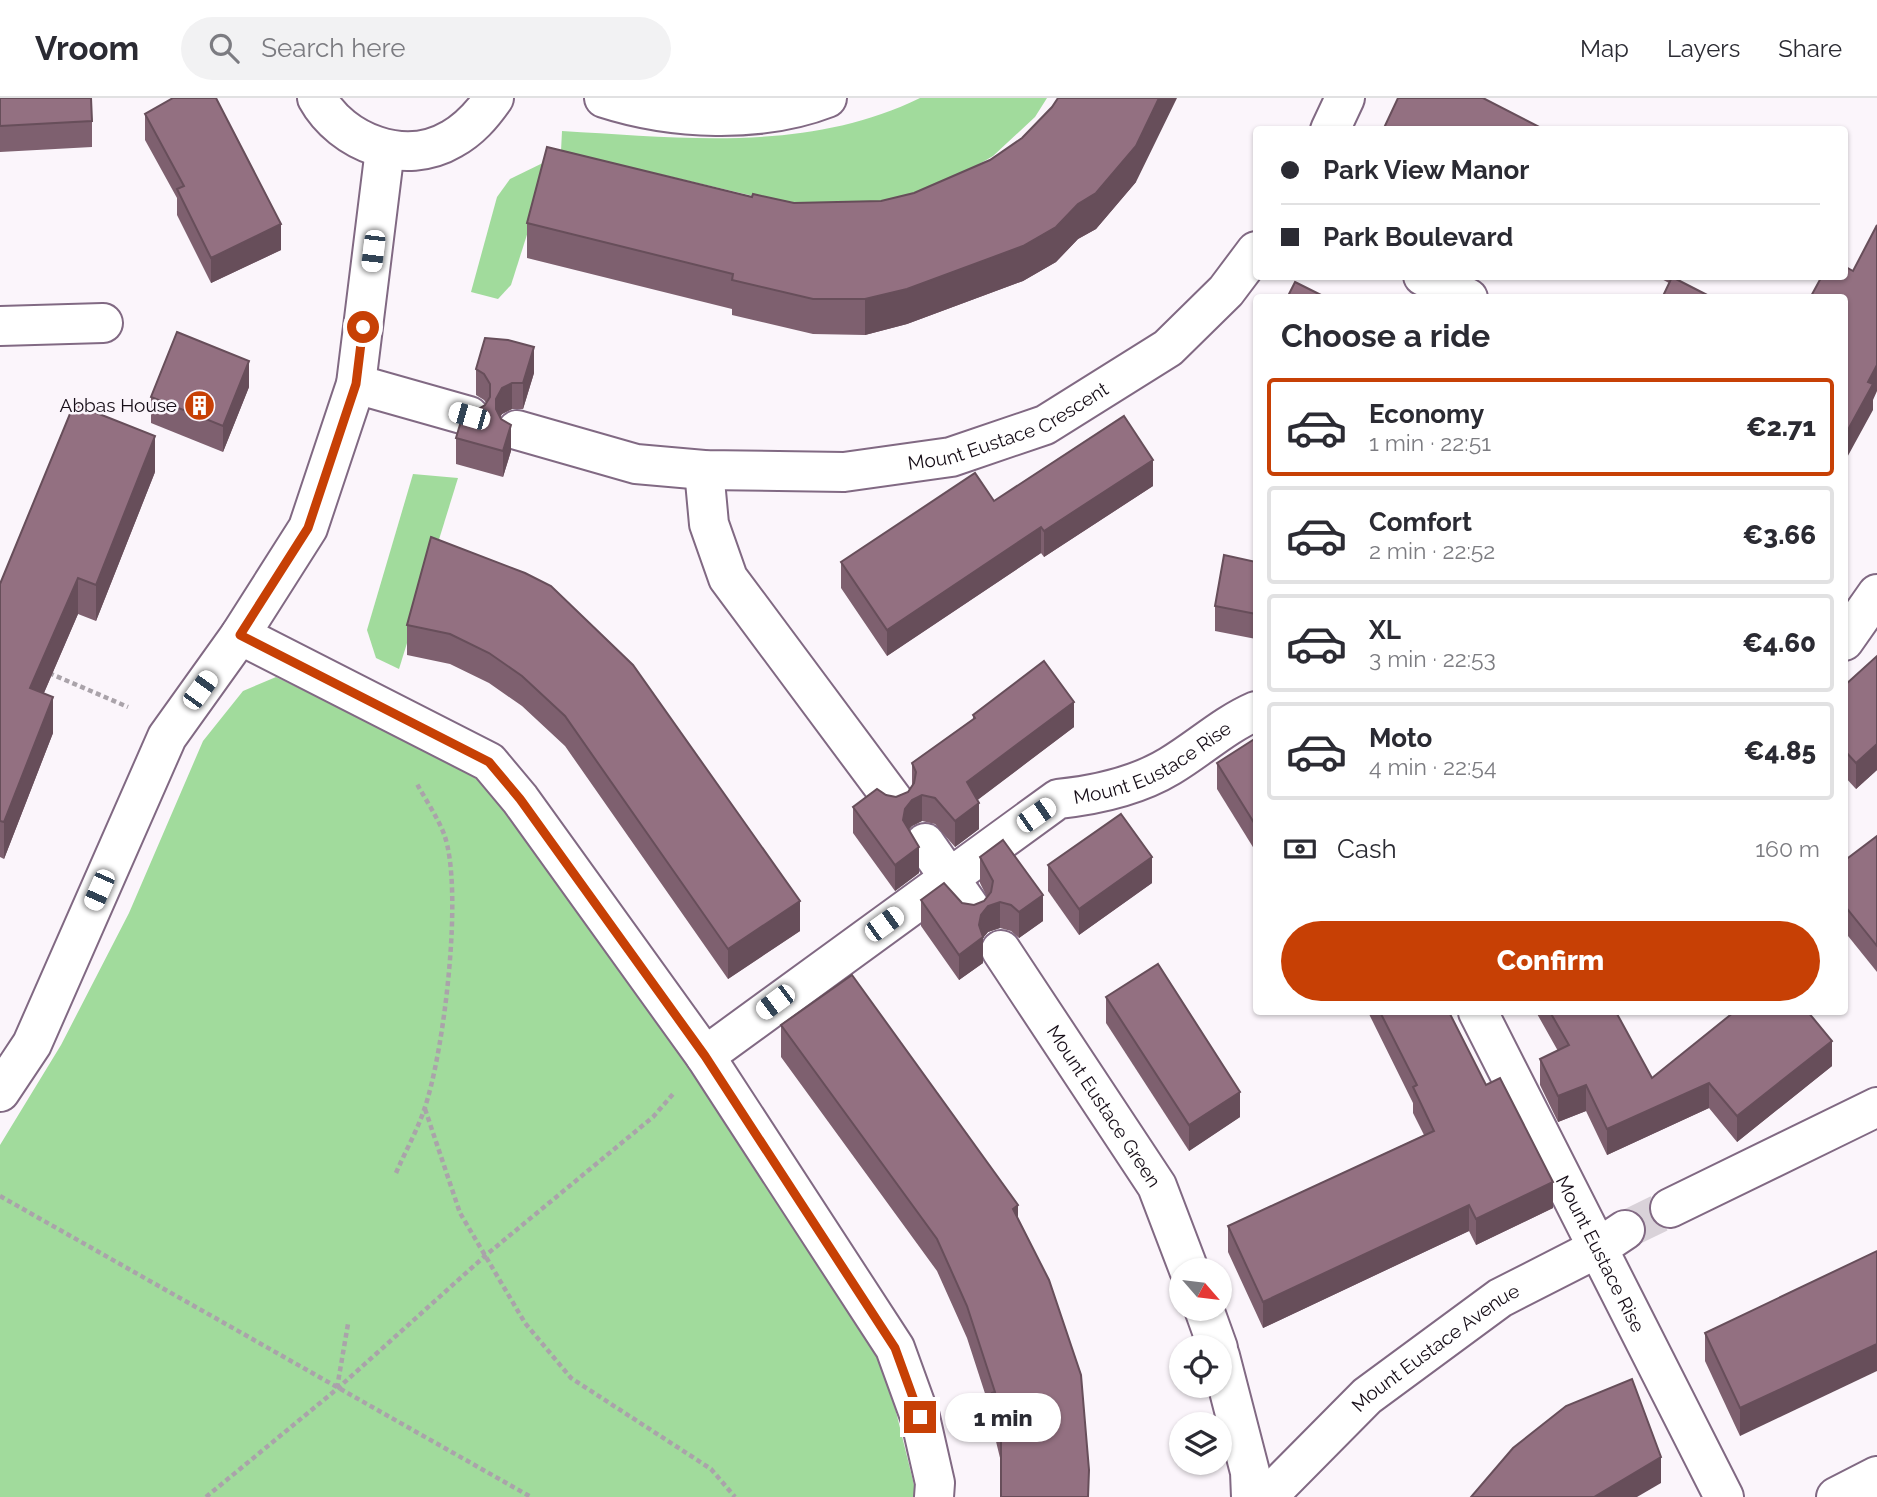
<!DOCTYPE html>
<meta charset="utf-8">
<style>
body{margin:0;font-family:Raleway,sans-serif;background:#f2f2f3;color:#2b2b33;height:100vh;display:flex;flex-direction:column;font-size:26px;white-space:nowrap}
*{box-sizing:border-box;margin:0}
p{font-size:23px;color:#7c7c81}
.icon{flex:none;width:38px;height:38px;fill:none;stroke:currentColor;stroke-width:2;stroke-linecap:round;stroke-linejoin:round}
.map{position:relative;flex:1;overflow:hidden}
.drawer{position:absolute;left:1253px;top:196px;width:595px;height:721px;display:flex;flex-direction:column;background:#fff;border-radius:7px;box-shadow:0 2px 5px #0004}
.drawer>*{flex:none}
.top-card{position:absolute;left:1253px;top:28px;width:595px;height:154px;border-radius:7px;box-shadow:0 2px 5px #0004;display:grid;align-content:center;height:154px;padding:0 28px;background:#fff}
.needle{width:46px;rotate:118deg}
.tools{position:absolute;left:1169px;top:1160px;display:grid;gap:14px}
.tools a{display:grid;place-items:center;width:63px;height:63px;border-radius:50%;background:#fff;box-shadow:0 2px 5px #0004;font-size:35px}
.end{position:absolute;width:32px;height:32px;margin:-16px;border:9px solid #c74005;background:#fff;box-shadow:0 0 0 4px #fff}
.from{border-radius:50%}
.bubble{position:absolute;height:49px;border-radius:24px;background:#fff;box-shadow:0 2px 5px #0004;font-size:23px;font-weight:800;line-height:49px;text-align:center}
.car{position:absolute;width:21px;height:42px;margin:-21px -10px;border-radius:9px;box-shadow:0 0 5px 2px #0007;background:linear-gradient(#fff 24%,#345 0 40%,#fff 0 76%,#345 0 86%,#fff 0)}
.top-card b{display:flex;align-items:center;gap:24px;height:66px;font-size:26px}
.top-card b+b{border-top:2px solid #e1e1e2}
.top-card i{width:18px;height:18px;background:#2b2b33}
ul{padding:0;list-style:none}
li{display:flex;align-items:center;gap:21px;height:98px;margin:0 14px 10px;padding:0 14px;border:4px solid #e1e1e2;border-radius:7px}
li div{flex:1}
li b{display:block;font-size:26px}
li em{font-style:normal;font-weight:800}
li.on{border-color:#c74005}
li>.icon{width:63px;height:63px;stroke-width:1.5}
h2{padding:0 28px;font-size:32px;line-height:84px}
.pay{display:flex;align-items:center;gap:18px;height:77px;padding:0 28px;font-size:26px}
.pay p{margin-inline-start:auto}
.cta{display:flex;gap:14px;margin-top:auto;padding:14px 28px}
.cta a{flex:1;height:80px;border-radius:42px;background:#c74005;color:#fff;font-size:28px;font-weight:800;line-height:80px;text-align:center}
header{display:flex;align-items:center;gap:42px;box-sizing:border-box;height:98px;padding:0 35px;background:#fff;border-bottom:2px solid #e1e1e2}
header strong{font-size:33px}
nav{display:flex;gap:38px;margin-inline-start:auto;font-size:24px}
.search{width:490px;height:63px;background:#f2f2f3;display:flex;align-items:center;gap:18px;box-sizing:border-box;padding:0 24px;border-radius:38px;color:#7c7c81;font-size:26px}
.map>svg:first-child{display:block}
</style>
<header>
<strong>Vroom</strong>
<div class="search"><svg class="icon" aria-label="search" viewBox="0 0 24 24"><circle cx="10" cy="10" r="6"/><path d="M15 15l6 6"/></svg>Search here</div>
<nav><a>Map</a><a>Layers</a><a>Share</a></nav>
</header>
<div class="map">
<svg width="1877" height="1399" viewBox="0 0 1877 1399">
<rect width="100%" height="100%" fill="#fbf5fb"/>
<g fill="#a1db9c">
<path d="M 920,0 L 1047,0 L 1035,19 L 993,58 L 930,95 L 874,113 L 796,108 L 561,53 L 562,33 C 683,40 807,55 920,0 Z"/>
<path d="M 551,61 L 511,187 L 498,201 L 471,194 L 497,99 L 510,81 Z"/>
<path d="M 413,376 L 458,380 L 399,571 L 376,560 L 367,532 Z"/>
<path d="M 276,579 L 484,681 L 663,931 L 885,1269 L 917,1399 L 0,1399 L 0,1047 L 61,947 L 129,815 L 203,643 L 243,593 Z"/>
</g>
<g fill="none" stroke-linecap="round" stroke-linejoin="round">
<path stroke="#d9d2d9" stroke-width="38" stroke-dasharray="38 19" stroke-linecap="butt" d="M 1625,1132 L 1670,1110"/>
<defs>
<g id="minor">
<path d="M 1330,32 L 1345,0"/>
<path d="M 1423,178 L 1468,200"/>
<path d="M 0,228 L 103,225"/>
<path d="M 356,286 L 469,318"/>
<path id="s1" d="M 517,332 L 636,366 L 704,372 L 844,374 L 951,359 L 1045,327 L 1168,250 L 1226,193 L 1256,153"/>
<path d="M 704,372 L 709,426 L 728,480 L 894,703"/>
<path d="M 240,537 L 489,664 L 520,701 L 705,958 L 895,1250 L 920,1319 L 935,1385 L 934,1399"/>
<path d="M 1844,543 L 1877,496"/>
<path d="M 925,745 L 971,811"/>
<path id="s2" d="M 1001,852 L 1157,1088 L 1189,1172"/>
<path id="s3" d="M 1478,914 L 1724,1399"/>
<path id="s4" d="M 705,958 L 1058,701 C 1096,697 1137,688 1170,668 C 1200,650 1224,627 1256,613"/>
<path d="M 0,994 L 32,946 L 167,639 L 240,537 L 308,430 L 356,286 L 385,51"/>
<path d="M 1670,1110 L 1877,1009"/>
<path d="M 1204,1211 L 1218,1250"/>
<path d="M 1220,1258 L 1250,1374 L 1251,1399"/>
<path id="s5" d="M 1267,1399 L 1367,1298 L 1500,1200 L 1598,1150 L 1625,1132"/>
</g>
<g id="tertiary">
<path d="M 317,0 C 342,45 405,69 452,41 C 470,31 482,17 494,0"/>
<path d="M 604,0 C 672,22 760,26 827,0"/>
<path d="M 1836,1399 L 1877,1378"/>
</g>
</defs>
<use href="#minor" stroke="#816983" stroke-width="42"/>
<use href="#tertiary" stroke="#816983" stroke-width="42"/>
<g stroke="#aaa3aa" stroke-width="4.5" stroke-dasharray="5 3.5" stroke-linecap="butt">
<path d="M 49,575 L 128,609"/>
<path d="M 425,1011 L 460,1115 L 525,1225 L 571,1280 L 711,1371 L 735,1399"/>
<path d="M 396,1075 C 405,1054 417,1033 424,1012 C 444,956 464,790 444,736 C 437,718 425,701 416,684"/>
<path d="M 0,1098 L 531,1399"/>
<path d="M 337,1290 L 348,1226"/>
<path d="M 206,1399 L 337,1291 L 486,1157 L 653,1019 L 673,996"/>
</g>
<use href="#minor" stroke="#fff" stroke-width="38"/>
<use href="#tertiary" stroke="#fff" stroke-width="38"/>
</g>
<g fill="#7e606f">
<path d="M 0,0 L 92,23 L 92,49 L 0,54 Z"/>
<path d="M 145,16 L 281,152 L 211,185 L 177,117 L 177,100 L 145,42 Z"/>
<path d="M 1136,84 L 1096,131 L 1078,141 L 1056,164 L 1023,183 L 907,226 L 865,237 L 813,236 L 732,217 L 732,211 L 527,160 L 527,125 L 752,99 L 794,105 L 881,103 Z"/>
<path d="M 1656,178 L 1681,178 L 1679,182 L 1669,185 Z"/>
<path d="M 476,271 L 534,275 L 523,311 L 512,311 L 502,316 L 500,319 L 511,353 L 503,379 L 456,366 L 456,340 L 475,313 L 485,307 L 486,305 L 484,302 L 476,297 Z"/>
<path d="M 249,289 L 223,354 L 151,325 L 151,299 Z"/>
<path d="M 155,374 L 96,523 L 78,516 L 44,595 L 53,635 L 4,761 L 0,759 L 0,486 Z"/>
<path d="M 1153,388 L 1044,459 L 1041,455 L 887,558 L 841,490 L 841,464 L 994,403 Z"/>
<path d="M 431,439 L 800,833 L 728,881 L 565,648 L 522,608 L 489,585 L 450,566 L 407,557 L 407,527 Z"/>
<path d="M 1256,464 L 1256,541 L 1215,533 L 1215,508 Z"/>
<path d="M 1877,558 L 1877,672 L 1856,691 L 1844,678 L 1844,588 Z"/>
<path d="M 973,617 L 1074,629 L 977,702 L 979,731 L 955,749 L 935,726 L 922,723 L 912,728 L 909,731 L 919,775 L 895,793 L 853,735 L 853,709 L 886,697 L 896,699 L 908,694 L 912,688 L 912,665 L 973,621 Z"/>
<path d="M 1256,640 L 1256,754 L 1217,691 L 1217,665 Z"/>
<path d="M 1877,738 L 1877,874 L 1844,833 L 1844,763 Z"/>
<path d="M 980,759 L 1043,823 L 1019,840 L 1011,833 L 1000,830 L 988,834 L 983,840 L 983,865 L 959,882 L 921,828 L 921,802 L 974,807 L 984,803 L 987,799 L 980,785 Z"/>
<path d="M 1048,767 L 1152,785 L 1079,837 L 1048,793 Z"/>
<path d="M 1106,899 L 1240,1019 L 1189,1053 L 1106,925 Z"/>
<path d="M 1368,914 L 1449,914 L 1486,987 L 1553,1110 L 1476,1147 L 1469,1133 L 1263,1230 L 1228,1154 L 1228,1128 L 1424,1037 L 1413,1015 L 1413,1005 Z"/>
<path d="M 1536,914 L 1616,914 L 1652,980 L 1832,968 L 1737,1044 L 1709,1010 L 1607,1057 L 1586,1013 L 1558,1024 L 1540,987 L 1540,961 L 1558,953 Z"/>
<path d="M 781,927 L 1018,1121 L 1089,1399 L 1001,1364 L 992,1327 L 992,1317 L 967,1240 L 937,1173 L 781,959 Z"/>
<path d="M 1877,1153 L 1740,1338 L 1705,1263 L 1705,1235 Z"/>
</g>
<g fill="#674e5a">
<path d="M 1159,0 L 1177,0 L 1136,84 L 1096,131 L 1078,141 L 1056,164 L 1023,183 L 907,226 L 865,237 L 865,201 Z"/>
<path d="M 281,126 L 281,152 L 211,185 L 211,160 Z"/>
<path d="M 534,249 L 534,275 L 523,311 L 523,285 Z"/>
<path d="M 249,263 L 249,289 L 223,354 L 223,328 Z"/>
<path d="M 1877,267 L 1877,293 L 1873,302 L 1873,312 L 1844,365 L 1844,339 L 1868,284 Z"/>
<path d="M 512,285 L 512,311 L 502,316 L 496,327 L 496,301 L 502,290 Z"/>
<path d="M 511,327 L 511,353 L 503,379 L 503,353 Z"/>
<path d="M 155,338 L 155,374 L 96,523 L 96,487 Z"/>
<path d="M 1153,362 L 1153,388 L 1044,459 L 1044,433 Z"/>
<path d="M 1041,429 L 1041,455 L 887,558 L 887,532 Z"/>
<path d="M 78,480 L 78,516 L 30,627 L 30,590 Z"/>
<path d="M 53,599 L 53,635 L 4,761 L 4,724 Z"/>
<path d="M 1074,604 L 1074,629 L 967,710 L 967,684 Z"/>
<path d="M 1877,646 L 1877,672 L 1856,691 L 1856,665 Z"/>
<path d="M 922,697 L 922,723 L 912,728 L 905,736 L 903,722 L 905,711 L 912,702 Z"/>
<path d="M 979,705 L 979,731 L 955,749 L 955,723 Z"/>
<path d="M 919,749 L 919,775 L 895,793 L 895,767 Z"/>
<path d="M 1152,759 L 1152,785 L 1079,837 L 1079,811 Z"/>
<path d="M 1043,797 L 1043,823 L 1019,840 L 1019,814 Z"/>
<path d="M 800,803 L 800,833 L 728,881 L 728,851 Z"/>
<path d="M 1000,804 L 1000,830 L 988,834 L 983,840 L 983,865 L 959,882 L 959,857 L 981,817 L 988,808 Z"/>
<path d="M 1832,943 L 1832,968 L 1737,1044 L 1737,1018 Z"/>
<path d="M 1709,985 L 1709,1010 L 1607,1057 L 1607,1031 Z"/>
<path d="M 1586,987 L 1586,1013 L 1558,1024 L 1558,998 Z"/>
<path d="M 1240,994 L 1240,1019 L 1189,1053 L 1189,1027 Z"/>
<path d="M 1553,1084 L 1553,1110 L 1476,1147 L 1476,1121 Z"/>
<path d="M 1018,1107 L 1018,1139 L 1013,1111 Z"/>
<path d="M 1469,1107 L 1469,1133 L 1263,1230 L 1263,1204 Z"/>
<path d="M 1877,1246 L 1877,1273 L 1740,1338 L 1740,1310 Z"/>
<path d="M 1661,1359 L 1661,1385 L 1637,1399 L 1594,1399 Z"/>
</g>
<g fill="#937081" stroke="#674e5a" stroke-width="2">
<path d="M 0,0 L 91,0 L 92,23 L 0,28 Z"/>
<path d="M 173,0 L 216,0 L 281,126 L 211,160 L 177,91 L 184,88 L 145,16 Z"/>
<path d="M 1058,0 L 1159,0 L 1136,48 L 1096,95 L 1078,106 L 1056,129 L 1023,148 L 907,191 L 865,201 L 813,201 L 732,182 L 733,176 L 527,125 L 547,49 L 752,99 L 753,96 L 794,105 L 881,103 L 914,95 L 990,62 L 1022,40 L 1052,9 Z"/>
<path d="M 1398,0 L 1483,0 L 1545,32 L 1383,32 Z"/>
<path d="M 1877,127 L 1877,267 L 1868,284 L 1873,286 L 1844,339 L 1844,200 L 1810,200 L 1822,178 L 1844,178 L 1844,168 L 1853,173 Z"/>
<path d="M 1672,179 L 1713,200 L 1662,200 Z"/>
<path d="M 1295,184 L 1327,200 L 1287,200 Z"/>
<path d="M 177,234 L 249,263 L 223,328 L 151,299 Z"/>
<path d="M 485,240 L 508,242 L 534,249 L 523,285 L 512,285 L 502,290 L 496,301 L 496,311 L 501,321 L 511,327 L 503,353 L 456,340 L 464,313 L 475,313 L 485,307 L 490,299 L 490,286 L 484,276 L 476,271 Z"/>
<path d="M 74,306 L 155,338 L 96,487 L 78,480 L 30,590 L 53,599 L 4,724 L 0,723 L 0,486 Z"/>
<path d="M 1124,318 L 1153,362 L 1044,433 L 1041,429 L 887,532 L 841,464 L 975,375 L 994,403 Z"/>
<path d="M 431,439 L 525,475 L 551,488 L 633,567 L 800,803 L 728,851 L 565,618 L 522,578 L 489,555 L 450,536 L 407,527 Z"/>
<path d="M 1224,457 L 1256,464 L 1256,516 L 1215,508 Z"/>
<path d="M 1877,558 L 1877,646 L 1856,665 L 1844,652 L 1844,588 Z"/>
<path d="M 1044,563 L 1074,604 L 967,684 L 979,705 L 955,723 L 935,700 L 922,697 L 912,702 L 905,711 L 903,722 L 919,749 L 895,767 L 853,709 L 877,691 L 886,697 L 896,699 L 908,694 L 914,685 L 916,674 L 912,665 L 975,620 L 973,617 Z"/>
<path d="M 1256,640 L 1256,728 L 1217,665 Z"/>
<path d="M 1121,716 L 1152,759 L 1079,811 L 1048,767 Z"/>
<path d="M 1877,738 L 1877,848 L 1844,807 L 1844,763 Z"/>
<path d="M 1003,742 L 1043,797 L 1019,814 L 1011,807 L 1000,804 L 988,808 L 981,817 L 979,827 L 983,839 L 959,857 L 921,802 L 944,785 L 962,805 L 974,807 L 984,803 L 991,794 L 993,783 L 980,759 Z"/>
<path d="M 1158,866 L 1240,994 L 1189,1027 L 1106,899 Z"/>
<path d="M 852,877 L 1018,1107 L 1013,1111 L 1049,1182 L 1081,1277 L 1089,1372 L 1088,1399 L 1001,1399 L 1001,1333 L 992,1295 L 995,1294 L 967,1208 L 937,1141 L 781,927 Z"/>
<path d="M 1380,914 L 1449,914 L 1486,987 L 1500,980 L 1553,1084 L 1476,1121 L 1469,1107 L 1263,1204 L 1228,1128 L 1434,1033 L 1413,989 L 1417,987 Z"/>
<path d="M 1550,914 L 1616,914 L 1652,980 L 1734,914 L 1808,914 L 1832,943 L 1737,1018 L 1709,985 L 1607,1031 L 1586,987 L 1558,998 L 1540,961 L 1569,947 Z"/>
<path d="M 1877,1153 L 1877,1246 L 1740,1310 L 1705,1235 Z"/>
<path d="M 1632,1281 L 1661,1359 L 1594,1399 L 1471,1399 L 1513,1350 L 1566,1308 Z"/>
</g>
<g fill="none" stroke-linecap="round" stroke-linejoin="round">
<path stroke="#c74005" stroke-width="9" d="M 363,229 L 356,286 L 308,430 L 240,537 L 489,664 L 520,701 L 705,958 L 895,1250 L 920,1319"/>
</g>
<defs>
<symbol id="building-disc" viewBox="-11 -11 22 22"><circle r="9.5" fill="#c74005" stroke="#fbf5fb"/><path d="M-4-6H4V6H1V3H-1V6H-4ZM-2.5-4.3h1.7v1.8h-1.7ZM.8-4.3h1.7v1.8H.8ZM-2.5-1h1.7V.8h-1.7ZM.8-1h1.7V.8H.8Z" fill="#fff"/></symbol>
</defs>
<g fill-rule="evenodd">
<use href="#building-disc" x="182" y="290" width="35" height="35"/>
</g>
<g text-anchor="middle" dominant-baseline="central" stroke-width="5" stroke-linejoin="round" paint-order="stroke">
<g font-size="19" fill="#160d17" stroke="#fbf5fb" text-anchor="end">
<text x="177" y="307">Abbas House</text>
</g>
<g font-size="19" fill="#160d17" stroke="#fbf5fb">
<text stroke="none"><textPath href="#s1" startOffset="504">Mount Eustace Crescent</textPath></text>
<text stroke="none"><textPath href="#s4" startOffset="539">Mount Eustace Rise</textPath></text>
<text stroke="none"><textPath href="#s2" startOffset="187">Mount Eustace Green</textPath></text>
<text stroke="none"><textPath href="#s3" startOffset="271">Mount Eustace Rise</textPath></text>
<text stroke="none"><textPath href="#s5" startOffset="226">Mount Eustace Avenue</textPath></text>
</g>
</g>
</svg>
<div class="tools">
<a><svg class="needle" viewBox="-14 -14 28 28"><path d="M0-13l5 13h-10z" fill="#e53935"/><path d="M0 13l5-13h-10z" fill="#7c7c81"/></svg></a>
<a><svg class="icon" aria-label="locate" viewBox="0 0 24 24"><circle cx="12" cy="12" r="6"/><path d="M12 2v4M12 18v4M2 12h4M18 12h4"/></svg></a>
<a><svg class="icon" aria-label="layers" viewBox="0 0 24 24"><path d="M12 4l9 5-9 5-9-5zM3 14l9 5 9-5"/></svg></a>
</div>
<i class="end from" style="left:363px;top:229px"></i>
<i class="end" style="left:920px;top:1319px"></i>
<div class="bubble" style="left:945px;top:1295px;width:116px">1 min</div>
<i class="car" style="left:373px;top:153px;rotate:187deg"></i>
<i class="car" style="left:469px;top:318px;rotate:286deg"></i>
<i class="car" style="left:200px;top:592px;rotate:36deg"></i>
<i class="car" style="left:1036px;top:717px;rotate:55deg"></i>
<i class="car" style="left:99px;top:792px;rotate:204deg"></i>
<i class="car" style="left:884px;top:826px;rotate:54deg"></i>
<i class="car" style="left:775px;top:904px;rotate:233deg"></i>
<div class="top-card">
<b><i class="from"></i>Park View Manor</b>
<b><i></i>Park Boulevard</b>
</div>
<section class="drawer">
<h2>Choose a ride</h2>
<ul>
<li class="on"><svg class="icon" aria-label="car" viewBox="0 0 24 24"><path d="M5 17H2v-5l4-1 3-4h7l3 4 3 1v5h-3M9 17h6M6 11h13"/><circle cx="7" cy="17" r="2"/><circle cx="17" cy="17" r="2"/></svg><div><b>Economy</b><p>1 min · 22:51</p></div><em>€2.71</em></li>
<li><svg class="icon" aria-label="car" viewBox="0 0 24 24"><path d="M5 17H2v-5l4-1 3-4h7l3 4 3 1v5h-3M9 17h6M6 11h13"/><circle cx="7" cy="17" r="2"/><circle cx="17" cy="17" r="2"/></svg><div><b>Comfort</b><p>2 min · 22:52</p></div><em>€3.66</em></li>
<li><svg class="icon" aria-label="car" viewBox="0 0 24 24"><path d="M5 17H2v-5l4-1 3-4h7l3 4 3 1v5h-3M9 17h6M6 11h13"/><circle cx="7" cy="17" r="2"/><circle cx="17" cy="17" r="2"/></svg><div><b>XL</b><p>3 min · 22:53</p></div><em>€4.60</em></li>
<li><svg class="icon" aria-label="car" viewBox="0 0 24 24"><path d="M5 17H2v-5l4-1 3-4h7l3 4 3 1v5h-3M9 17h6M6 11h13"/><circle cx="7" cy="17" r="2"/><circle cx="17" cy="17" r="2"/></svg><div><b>Moto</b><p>4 min · 22:54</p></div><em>€4.85</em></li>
</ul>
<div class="pay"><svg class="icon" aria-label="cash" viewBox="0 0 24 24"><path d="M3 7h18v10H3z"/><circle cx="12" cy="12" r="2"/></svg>Cash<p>160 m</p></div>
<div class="cta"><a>Confirm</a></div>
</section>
</div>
